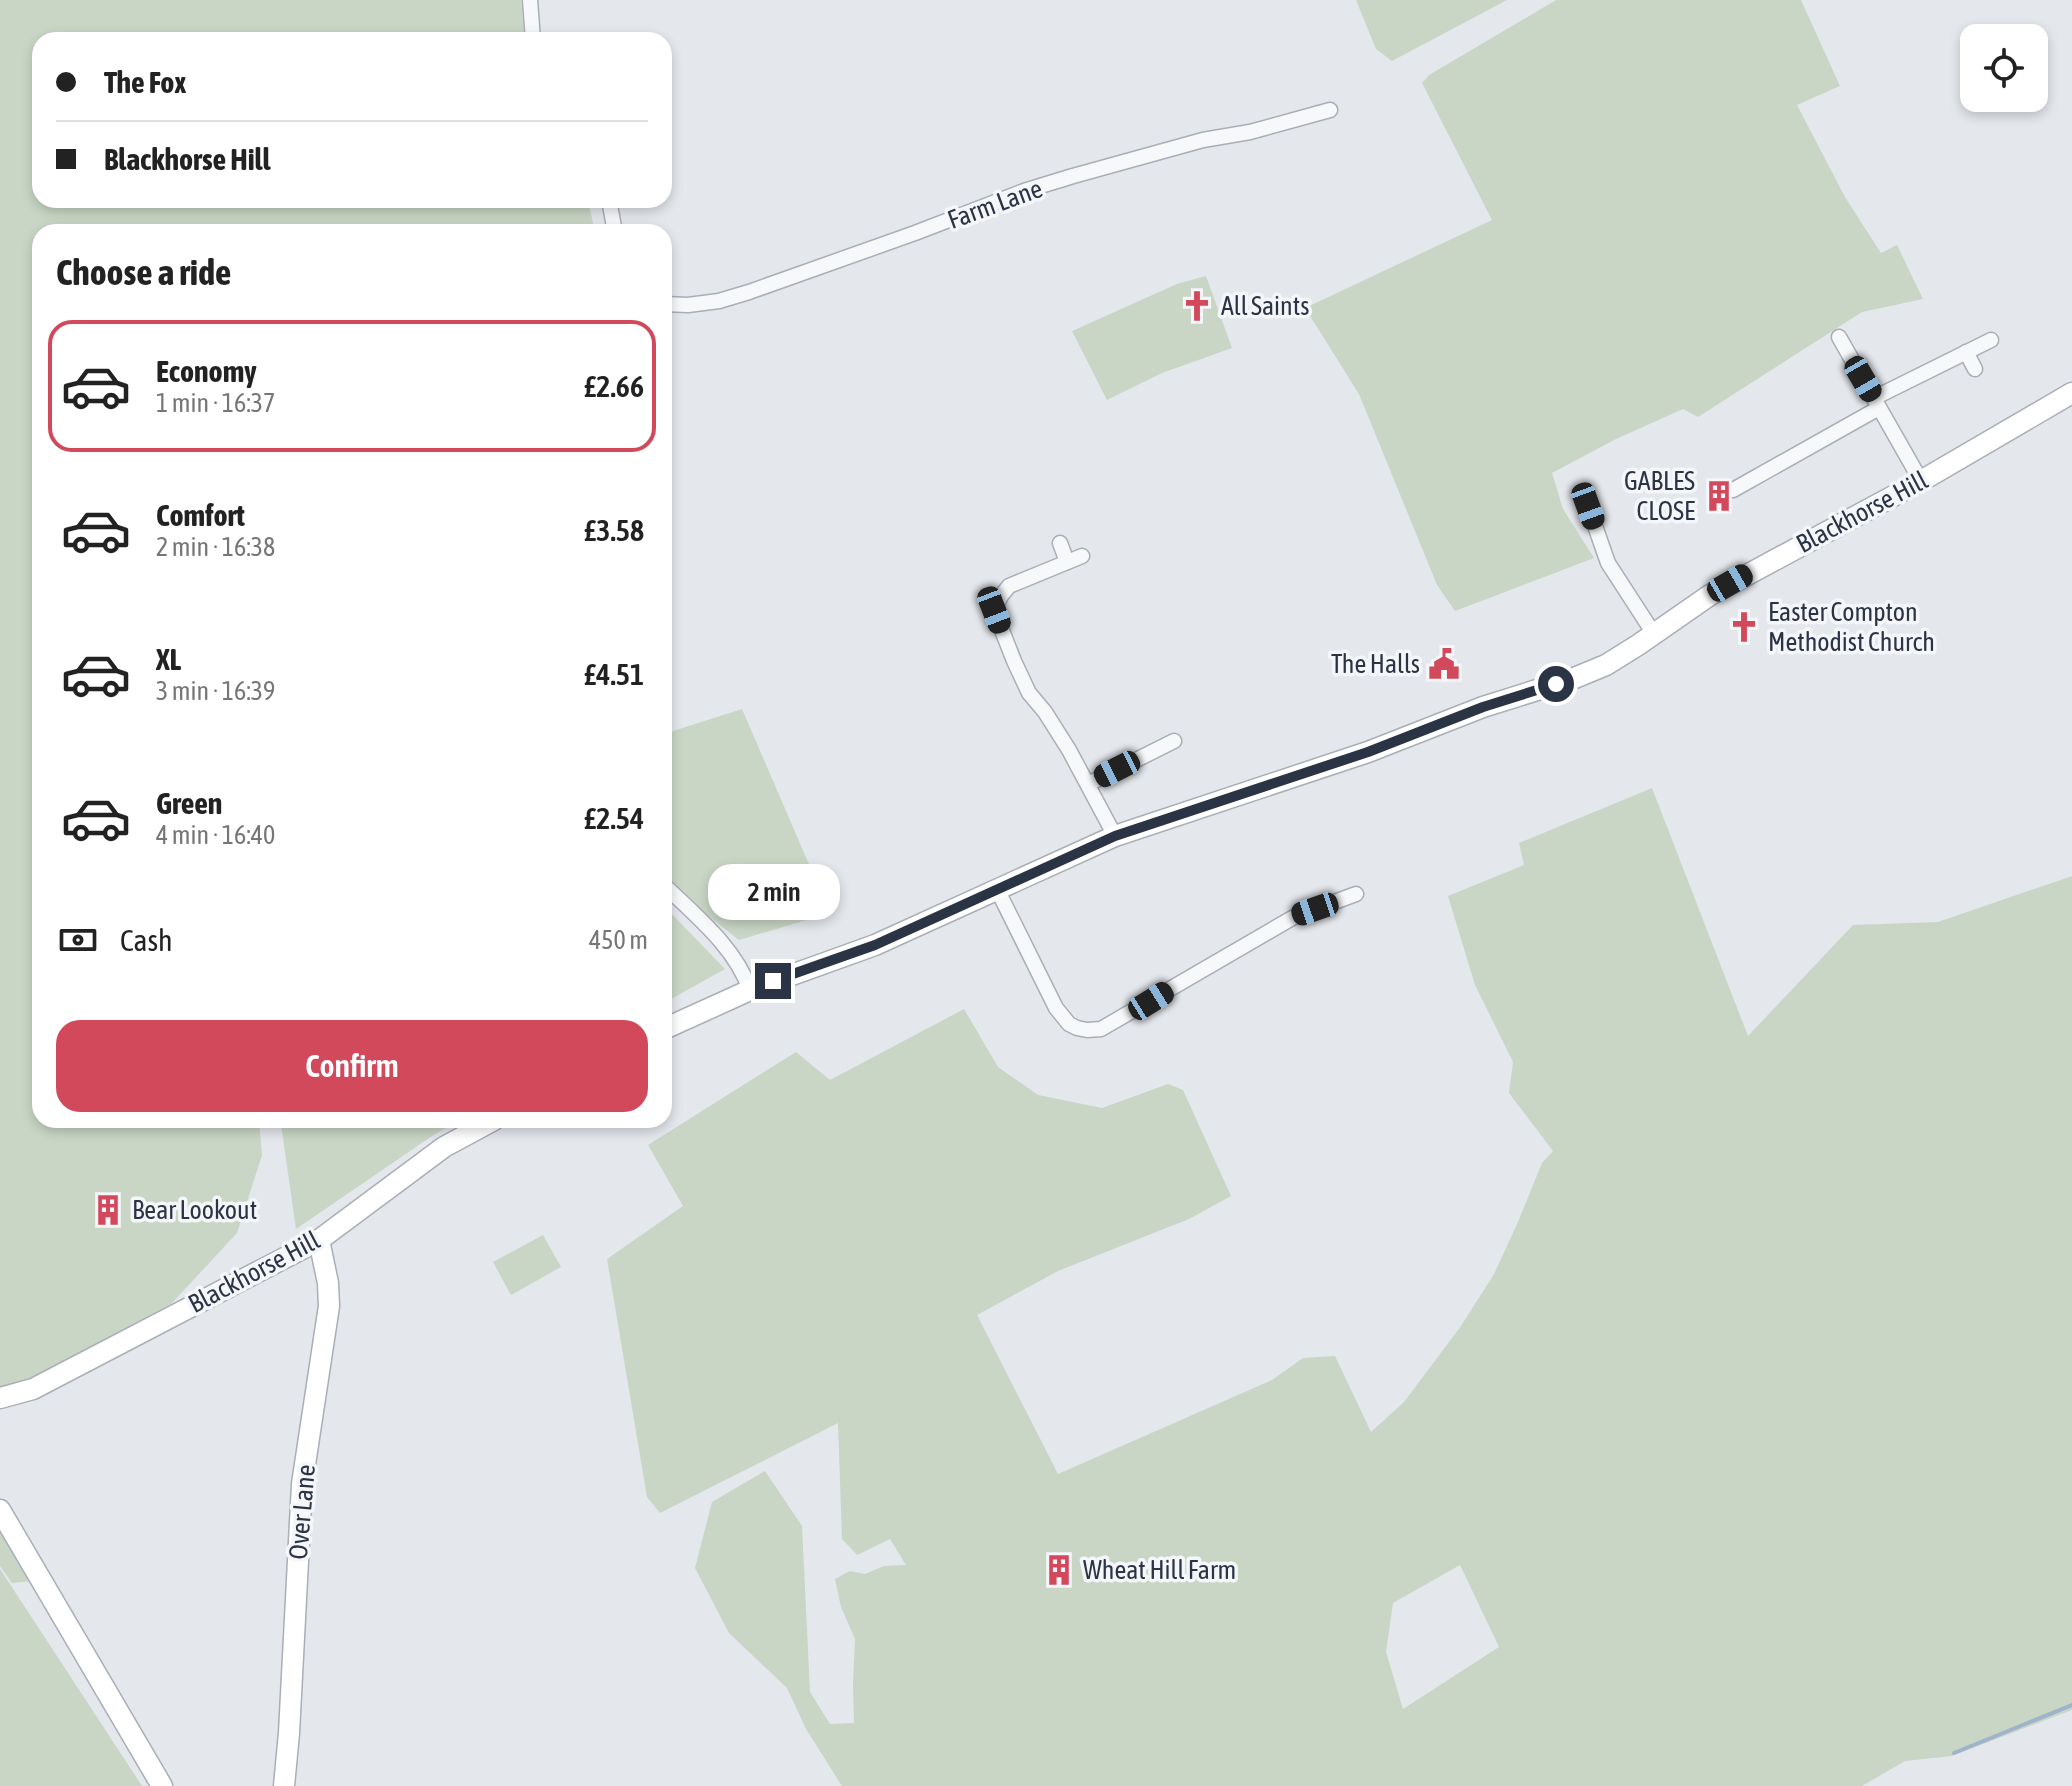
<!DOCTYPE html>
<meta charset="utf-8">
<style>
body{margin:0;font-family:"Asap Condensed",sans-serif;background:#f6f6f6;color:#222;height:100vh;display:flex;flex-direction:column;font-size:30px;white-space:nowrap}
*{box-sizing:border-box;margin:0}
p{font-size:26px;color:#767676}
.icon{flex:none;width:44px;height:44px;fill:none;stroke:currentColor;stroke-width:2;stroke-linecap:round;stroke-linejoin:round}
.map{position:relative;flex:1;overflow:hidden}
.drawer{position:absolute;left:32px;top:224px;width:640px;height:904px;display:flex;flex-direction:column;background:#fff;border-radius:24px;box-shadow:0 4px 12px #0003}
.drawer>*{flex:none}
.top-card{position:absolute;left:32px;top:32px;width:640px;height:176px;border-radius:24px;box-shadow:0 4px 12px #0003;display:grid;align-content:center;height:176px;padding:0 24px;background:#fff}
.fabs{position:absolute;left:1960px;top:24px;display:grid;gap:16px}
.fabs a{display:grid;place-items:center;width:88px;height:88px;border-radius:16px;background:#fff;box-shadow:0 4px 12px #0003;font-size:40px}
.end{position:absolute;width:36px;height:36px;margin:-18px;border:10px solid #2b3445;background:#fff;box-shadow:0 0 0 4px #fff}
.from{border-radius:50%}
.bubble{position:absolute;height:56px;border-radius:24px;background:#fff;box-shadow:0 4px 12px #0003;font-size:26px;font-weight:600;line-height:56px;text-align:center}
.car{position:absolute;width:24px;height:48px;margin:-24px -12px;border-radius:10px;box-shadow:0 0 6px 2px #0007;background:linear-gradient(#222 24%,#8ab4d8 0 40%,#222 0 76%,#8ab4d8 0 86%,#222 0)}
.top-card b{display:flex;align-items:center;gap:28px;height:76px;font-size:30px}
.top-card b+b{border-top:2px solid #e0e0e0}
.top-card i{width:20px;height:20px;background:#222}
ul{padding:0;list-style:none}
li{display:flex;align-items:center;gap:24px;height:132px;margin:0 16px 12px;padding:0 8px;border:4px solid transparent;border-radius:24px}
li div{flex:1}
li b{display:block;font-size:30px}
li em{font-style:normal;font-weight:600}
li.on{border-color:#d1495b}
li>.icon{width:72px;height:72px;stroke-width:1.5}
h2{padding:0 24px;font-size:36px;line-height:96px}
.pay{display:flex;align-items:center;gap:20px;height:88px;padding:0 24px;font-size:30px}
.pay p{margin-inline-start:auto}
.primary-button{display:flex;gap:16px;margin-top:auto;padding:16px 24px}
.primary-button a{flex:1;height:92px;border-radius:24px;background:#d1495b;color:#fff;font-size:32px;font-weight:600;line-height:92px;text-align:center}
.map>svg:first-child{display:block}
</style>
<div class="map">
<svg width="2072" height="1786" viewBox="0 0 2072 1786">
<rect width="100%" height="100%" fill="#e4e7ec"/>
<g fill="#c9d6c5" fill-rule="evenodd">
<path d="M 0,0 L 521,0 L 525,40 L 40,40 L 40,200 L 588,200 L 595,232 L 395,232 L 393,225 L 385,230 L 388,232 L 40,232 L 40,1120 L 259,1120 L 262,1155 L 237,1233 L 171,1304 L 29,1380 L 0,1388 Z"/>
<path d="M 1356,0 L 1507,0 L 1392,61 L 1376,49 Z"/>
<path d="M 1556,0 L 1801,0 L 1840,86 L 1797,105 L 1845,197 L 1881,253 L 1897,245 L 1923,299 L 1862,312 L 1698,417 L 1683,409 L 1616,439 L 1552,473 L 1563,509 L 1594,558 L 1455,611 L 1437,585 L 1359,394 L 1305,308 L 1492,220 L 1422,83 L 1429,75 Z"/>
<path d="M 1206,276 L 1232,348 L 1162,373 L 1107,400 L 1072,331 L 1177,284 Z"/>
<path d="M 742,709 L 830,913 L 739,940 L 688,900 L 664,875 L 664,734 Z"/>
<path d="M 1652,788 L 1748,1036 L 1853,925 L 1938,922 L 2072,876 L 2072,1710 L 1952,1756 L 1905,1761 L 1862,1786 L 842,1786 L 806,1729 L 787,1688 L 729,1633 L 695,1568 L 712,1502 L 765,1471 L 802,1526 L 810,1692 L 830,1724 L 854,1723 L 853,1683 L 855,1639 L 841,1607 L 835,1579 L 850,1571 L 865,1574 L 884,1566 L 906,1565 L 890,1539 L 857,1555 L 842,1539 L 838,1423 L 660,1513 L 647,1497 L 607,1259 L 683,1206 L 648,1145 L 796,1052 L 830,1080 L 964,1009 L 998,1067 L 1038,1095 L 1102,1108 L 1168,1084 L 1183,1090 L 1231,1196 L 1189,1219 L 1058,1271 L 977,1315 L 1058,1474 L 1272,1380 L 1303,1358 L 1335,1356 L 1371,1432 L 1404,1402 L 1461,1326 L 1494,1274 L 1518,1222 L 1542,1163 L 1553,1151 L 1509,1093 L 1513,1062 L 1475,985 L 1448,896 L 1524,865 L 1519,843 ZM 1460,1565 L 1499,1647 L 1403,1709 L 1386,1652 L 1393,1603 Z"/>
<path d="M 664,906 L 725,969 L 664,1003 Z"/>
<path d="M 283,1120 L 460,1120 L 432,1136 L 296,1229 L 281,1124 Z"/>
<path d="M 543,1235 L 561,1267 L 511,1295 L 493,1262 Z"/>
<path d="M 0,1527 L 32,1581 L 12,1583 L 0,1566 Z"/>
<path d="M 0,1569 L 142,1786 L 0,1786 Z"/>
</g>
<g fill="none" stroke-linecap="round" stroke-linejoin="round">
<path stroke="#9fb4cc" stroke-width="4" d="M 1954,1753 L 2072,1705"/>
<defs>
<g id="street">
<path d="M 530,0 L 533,40"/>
<path d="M 609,200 L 615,232"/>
<path d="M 664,304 L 688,305 L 719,301 L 749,292 L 915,233 L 1024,191 L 1073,176 L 1203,140 L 1250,132 L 1330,110"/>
<path d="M 1839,337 L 1921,481"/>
<path d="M 1966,352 L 1975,369"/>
<path d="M 1874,398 L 1991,340"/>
<path d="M 1733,490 L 1879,408"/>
<path d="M 1588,506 L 1608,563 L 1654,634"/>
<path d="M 1060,543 L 1067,562"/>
<path d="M 1082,556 L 1009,586 L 1001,596 L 994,610 L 1014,661 L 1029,693 L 1045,712 L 1069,750 L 1115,836"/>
<path d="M 1088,784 L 1174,741"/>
<path d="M 664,885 C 696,916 735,947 750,990"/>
<path d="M 997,889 L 1056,1008 L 1069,1024 L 1077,1028 L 1087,1030 L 1101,1029 L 1294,917 L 1356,894"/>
</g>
<g id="secondary">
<path d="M 664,1029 L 750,990 L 875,945 L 1115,836 L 1368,752 L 1483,707 L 1572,679 L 1606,665 L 1638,645 L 1710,595 L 1921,481 L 2072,393"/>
<path d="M 0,1398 L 33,1389 L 319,1240 L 444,1147 L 494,1120"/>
<path d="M 0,1510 L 162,1786"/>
<path d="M 284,1786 L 289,1733 L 302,1484 L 329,1306 L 328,1283 L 319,1240"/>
</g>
</defs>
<use href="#street" stroke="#a9aeb7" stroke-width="17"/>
<use href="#secondary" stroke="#a9aeb7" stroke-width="23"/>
<use href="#street" stroke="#f7f8fa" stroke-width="14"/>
<use href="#secondary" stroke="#fff" stroke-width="20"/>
</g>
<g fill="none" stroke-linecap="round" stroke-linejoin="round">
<path stroke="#2b3445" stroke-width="10" d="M 773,981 L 875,945 L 1115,836 L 1368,752 L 1483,707 L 1556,684"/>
</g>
<defs>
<symbol id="church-bare" viewBox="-9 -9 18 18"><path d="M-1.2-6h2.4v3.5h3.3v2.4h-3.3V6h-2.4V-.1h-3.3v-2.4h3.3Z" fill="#d1495b" stroke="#f4f6f9" stroke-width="2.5" paint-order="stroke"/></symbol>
<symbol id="building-bare" viewBox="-9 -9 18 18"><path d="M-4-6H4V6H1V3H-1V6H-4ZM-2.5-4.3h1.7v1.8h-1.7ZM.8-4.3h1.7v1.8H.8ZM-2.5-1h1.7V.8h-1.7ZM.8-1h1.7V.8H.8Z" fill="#d1495b" stroke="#f4f6f9" stroke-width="2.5" paint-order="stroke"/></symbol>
<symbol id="civic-bare" viewBox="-9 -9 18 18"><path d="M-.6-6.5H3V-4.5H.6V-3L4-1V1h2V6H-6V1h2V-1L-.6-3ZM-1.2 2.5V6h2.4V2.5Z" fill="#d1495b" stroke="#f4f6f9" stroke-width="2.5" paint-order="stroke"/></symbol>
</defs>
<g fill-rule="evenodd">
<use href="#church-bare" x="1175" y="284" width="44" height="44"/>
<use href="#building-bare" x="1697" y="474" width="44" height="44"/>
<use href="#church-bare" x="1722" y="605" width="44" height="44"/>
<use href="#civic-bare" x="1422" y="642" width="44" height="44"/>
<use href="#building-bare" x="86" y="1188" width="44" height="44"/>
<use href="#building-bare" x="1037" y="1548" width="44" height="44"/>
</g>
<g text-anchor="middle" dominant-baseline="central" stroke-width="7" stroke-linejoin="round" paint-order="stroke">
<g font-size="26" fill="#2b3445" stroke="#f4f6f9">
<text transform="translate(995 204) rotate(-20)">Farm Lane</text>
<text transform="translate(1862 512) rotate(-28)">Blackhorse Hill</text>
<text transform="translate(254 1272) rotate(-28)">Blackhorse Hill</text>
<text transform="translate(302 1512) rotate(-85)">Over Lane</text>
</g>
<g font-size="26" fill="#2b3445" stroke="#f4f6f9" text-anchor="start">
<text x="1221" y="306">All Saints</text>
<text x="1695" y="481" text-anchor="end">GABLES<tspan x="1695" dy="30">CLOSE</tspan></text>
<text x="1768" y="612">Easter Compton<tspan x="1768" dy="30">Methodist Church</tspan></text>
<text x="1420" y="664" text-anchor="end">The Halls</text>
<text x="132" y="1210">Bear Lookout</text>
<text x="1083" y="1570">Wheat Hill Farm</text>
</g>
</g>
</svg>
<div class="fabs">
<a><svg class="icon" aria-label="locate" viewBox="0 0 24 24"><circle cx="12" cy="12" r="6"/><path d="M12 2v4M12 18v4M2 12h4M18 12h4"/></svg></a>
</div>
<i class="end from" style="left:1556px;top:684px"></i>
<i class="end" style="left:773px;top:981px"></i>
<div class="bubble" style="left:708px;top:864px;width:132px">2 min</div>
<i class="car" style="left:1863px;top:379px;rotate:150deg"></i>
<i class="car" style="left:1588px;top:506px;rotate:160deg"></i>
<i class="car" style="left:1730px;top:583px;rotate:60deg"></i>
<i class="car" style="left:994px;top:610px;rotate:159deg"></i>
<i class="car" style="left:1117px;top:769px;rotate:243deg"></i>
<i class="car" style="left:1315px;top:909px;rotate:251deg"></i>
<i class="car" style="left:1151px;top:1001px;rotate:58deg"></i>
<div class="top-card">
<b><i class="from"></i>The Fox</b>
<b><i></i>Blackhorse Hill</b>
</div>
<section class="drawer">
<h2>Choose a ride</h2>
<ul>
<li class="on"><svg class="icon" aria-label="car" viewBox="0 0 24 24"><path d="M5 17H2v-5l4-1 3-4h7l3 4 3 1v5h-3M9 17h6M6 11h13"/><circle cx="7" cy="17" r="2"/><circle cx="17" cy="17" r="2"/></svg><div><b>Economy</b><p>1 min · 16:37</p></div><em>£2.66</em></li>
<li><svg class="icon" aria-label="car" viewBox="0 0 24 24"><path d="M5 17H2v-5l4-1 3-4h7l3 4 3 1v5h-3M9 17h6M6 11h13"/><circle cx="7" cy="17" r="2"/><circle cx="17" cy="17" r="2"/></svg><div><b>Comfort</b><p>2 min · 16:38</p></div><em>£3.58</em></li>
<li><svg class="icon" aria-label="car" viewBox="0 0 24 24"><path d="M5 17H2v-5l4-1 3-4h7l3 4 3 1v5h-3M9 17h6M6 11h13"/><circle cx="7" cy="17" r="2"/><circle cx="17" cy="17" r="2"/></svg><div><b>XL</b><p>3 min · 16:39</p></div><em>£4.51</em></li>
<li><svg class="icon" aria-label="car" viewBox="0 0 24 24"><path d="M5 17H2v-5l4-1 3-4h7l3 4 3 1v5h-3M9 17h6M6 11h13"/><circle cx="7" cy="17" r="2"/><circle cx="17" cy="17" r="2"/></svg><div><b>Green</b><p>4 min · 16:40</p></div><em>£2.54</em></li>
</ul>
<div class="pay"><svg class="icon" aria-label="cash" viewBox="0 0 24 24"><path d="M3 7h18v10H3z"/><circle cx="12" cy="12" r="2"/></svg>Cash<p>450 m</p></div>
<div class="primary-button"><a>Confirm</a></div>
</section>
</div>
